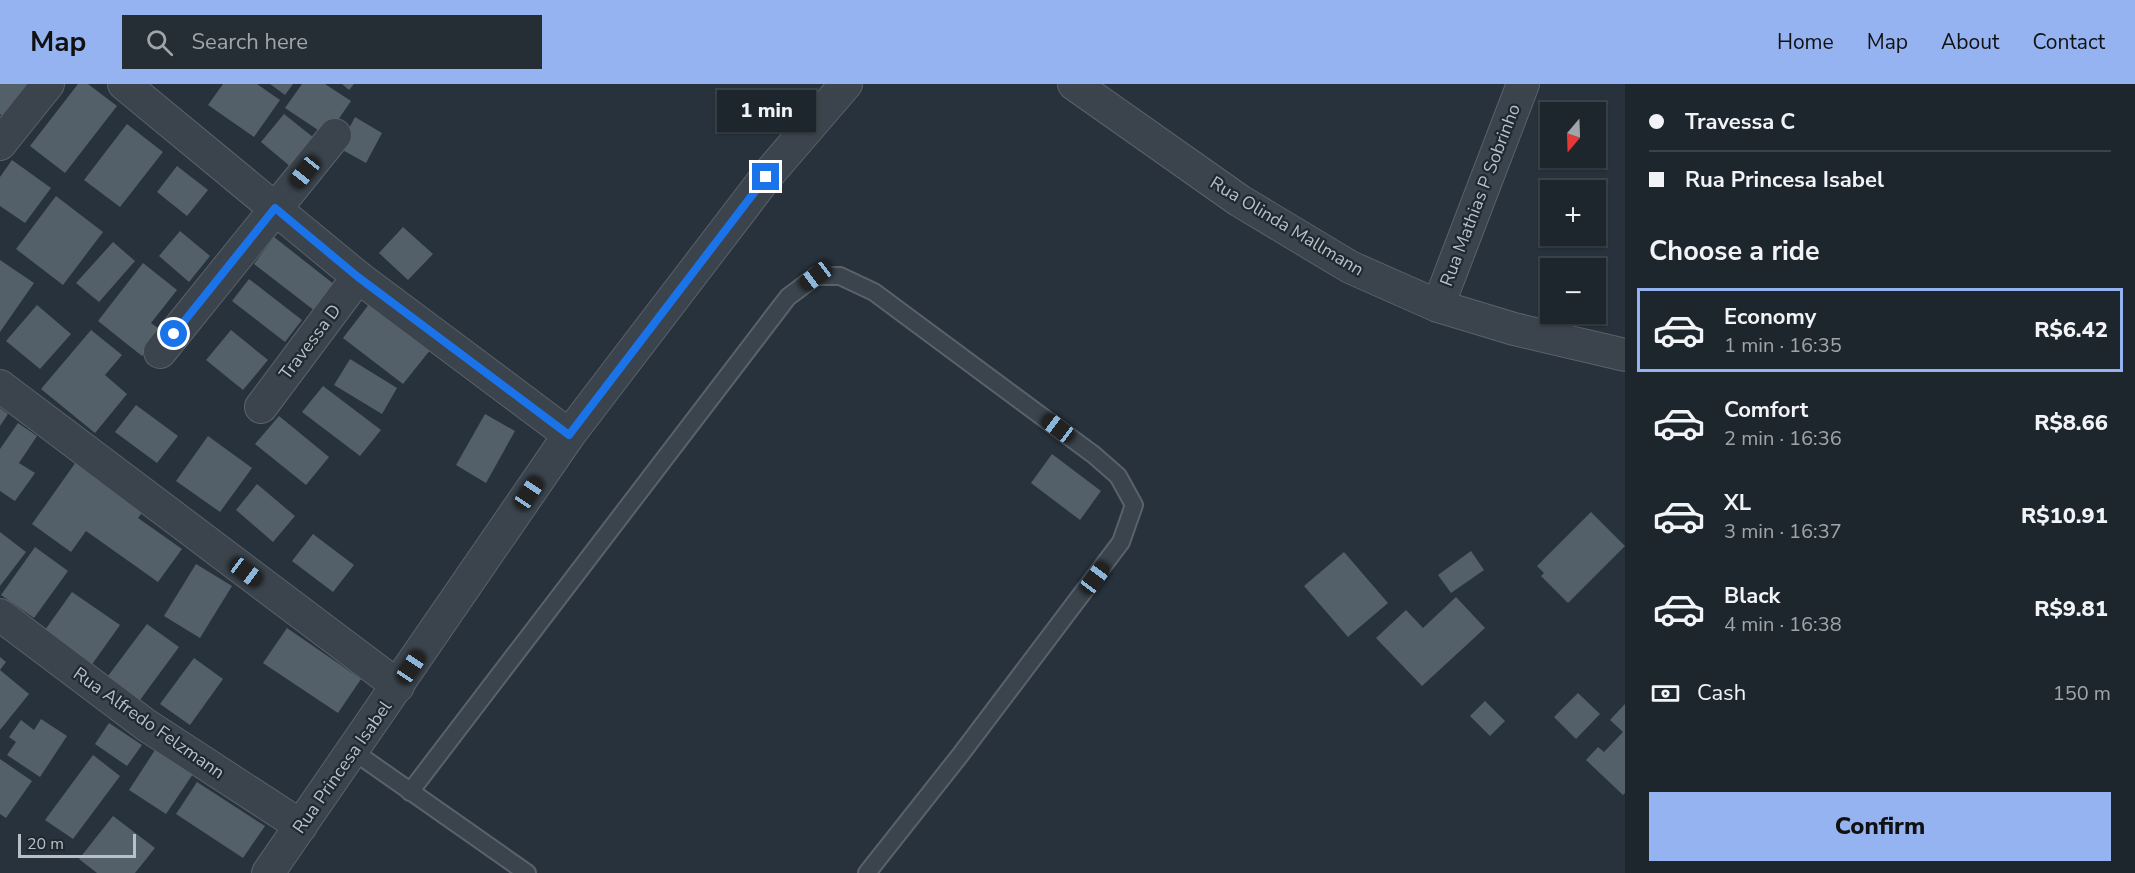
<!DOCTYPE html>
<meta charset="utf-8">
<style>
body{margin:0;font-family:"Nunito Sans",sans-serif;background:#252e35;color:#f1f3f6;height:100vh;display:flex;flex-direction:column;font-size:22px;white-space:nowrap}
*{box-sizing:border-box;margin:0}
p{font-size:20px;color:#a0a5aa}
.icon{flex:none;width:33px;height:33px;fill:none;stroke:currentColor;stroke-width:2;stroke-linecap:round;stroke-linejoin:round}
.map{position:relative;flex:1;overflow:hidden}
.panel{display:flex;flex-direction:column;background:#1d262d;width:510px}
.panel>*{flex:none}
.banner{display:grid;align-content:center;height:132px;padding:0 24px;background:#1d262d}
.needle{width:39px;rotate:199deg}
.fabs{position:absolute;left:1540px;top:18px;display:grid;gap:12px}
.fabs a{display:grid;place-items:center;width:66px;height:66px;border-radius:0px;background:#1d262d;box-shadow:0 2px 4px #0004,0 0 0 2px #3b4349;font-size:30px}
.scale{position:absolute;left:18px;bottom:15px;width:118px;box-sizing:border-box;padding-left:6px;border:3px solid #b7bfc7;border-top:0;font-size:16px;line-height:21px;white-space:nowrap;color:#b7bfc7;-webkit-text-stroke:4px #202931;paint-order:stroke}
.end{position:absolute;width:27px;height:27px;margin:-14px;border:8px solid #1a73e8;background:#fff;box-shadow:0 0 0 3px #fff}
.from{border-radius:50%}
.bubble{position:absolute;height:42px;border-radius:0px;background:#1d262d;box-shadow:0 2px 4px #0004,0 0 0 2px #3b4349;font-size:20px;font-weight:800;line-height:42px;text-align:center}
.car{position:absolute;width:18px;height:36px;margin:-18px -9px;border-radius:8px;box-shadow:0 0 4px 2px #0007;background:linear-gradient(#222 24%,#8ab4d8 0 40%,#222 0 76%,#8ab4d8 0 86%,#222 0)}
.banner b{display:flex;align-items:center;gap:21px;height:57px;font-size:22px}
.banner b+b{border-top:2px solid #3b4349}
.banner i{width:15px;height:15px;background:#f1f3f6}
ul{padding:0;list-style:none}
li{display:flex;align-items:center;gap:18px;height:84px;margin:0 12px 9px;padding:0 12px;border:3px solid transparent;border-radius:0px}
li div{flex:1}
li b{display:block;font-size:22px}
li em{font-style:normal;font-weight:800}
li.selected{border-color:#95b2f1}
li>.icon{width:54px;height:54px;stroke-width:1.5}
h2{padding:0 24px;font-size:27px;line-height:72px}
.pay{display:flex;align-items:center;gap:15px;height:66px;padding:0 24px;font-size:22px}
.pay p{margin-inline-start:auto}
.button{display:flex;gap:12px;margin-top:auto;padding:12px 24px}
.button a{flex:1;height:69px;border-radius:0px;background:#95b2f1;color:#111;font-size:24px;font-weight:800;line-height:69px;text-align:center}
header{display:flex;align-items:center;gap:36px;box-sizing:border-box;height:84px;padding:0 30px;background:#95b2f1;color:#111}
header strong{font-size:28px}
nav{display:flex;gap:33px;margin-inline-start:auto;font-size:21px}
.search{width:420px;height:54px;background:#252e35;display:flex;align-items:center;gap:15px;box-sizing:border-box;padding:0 21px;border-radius:0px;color:#a0a5aa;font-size:22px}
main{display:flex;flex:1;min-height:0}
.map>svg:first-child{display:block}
</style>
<header>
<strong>Map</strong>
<div class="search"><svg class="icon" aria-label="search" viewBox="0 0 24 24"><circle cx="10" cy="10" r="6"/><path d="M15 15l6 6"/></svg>Search here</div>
<nav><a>Home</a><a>Map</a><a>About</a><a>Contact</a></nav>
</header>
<main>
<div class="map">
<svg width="1625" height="789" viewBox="0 0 1625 789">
<rect width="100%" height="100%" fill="#27323c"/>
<g fill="#535f69">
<path d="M 0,0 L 36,0 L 6,35 L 0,30 Z"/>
<path d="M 78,0 L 88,0 L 117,22 L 65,89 L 30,62 Z"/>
<path d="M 223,0 L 257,0 L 280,16 L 254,53 L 208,21 Z"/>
<path d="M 270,0 L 293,0 L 285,11 Z"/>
<path d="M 302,0 L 325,0 L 351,17 L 327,52 L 285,24 Z"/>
<path d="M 342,0 L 354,0 L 349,6 Z"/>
<path d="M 284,30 L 314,54 L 291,83 L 261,58 Z"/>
<path d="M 355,33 L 382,49 L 366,79 L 339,64 Z"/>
<path d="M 127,40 L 163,68 L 120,123 L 84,96 Z"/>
<path d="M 12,76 L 51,104 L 25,139 L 0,122 L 0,93 Z"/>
<path d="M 177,82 L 208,106 L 187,132 L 157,108 Z"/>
<path d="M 56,112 L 103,148 L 63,201 L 16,165 Z"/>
<path d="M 403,143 L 433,170 L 408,196 L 379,169 Z"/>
<path d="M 180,147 L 210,172 L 189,198 L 159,172 Z"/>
<path d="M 274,153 L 335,201 L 315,227 L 254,180 Z"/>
<path d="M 113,158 L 135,177 L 99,218 L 76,199 Z"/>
<path d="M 0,176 L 34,199 L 0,248 Z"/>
<path d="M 143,179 L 177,206 L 151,239 L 162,247 L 142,272 L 98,237 Z"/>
<path d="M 249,195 L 302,236 L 285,258 L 232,217 Z"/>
<path d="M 370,219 L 431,265 L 403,300 L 343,254 Z"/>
<path d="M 37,221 L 71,250 L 40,285 L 6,257 Z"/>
<path d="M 91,246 L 122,271 L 105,291 L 127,310 L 95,349 L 41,305 Z"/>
<path d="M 231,246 L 268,276 L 243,306 L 206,276 Z"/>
<path d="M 350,275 L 397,304 L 382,330 L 334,301 Z"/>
<path d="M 323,302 L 381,346 L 360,372 L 302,328 Z"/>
<path d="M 136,321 L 178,352 L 157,379 L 115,348 Z"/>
<path d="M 0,324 L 8,330 L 0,342 Z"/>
<path d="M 485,330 L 515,347 L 486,399 L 456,381 Z"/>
<path d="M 279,332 L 329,373 L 306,401 L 255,360 Z"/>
<path d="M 18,339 L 37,352 L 19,379 L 35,389 L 15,417 L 0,407 L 0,365 Z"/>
<path d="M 208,352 L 252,384 L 220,428 L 176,397 Z"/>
<path d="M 1052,370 L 1101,407 L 1080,436 L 1031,399 Z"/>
<path d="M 76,378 L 144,426 L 138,434 L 182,465 L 158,498 L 86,447 L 71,468 L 32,440 Z"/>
<path d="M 257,400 L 295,432 L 273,458 L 236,426 Z"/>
<path d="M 1591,428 L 1625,462 L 1568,519 L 1541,492 L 1544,489 L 1537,482 Z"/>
<path d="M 0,448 L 26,468 L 0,502 Z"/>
<path d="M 313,450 L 354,481 L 333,508 L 292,477 Z"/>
<path d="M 35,463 L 68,487 L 34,534 L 1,511 Z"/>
<path d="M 1471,467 L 1484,486 L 1451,509 L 1438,491 Z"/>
<path d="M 1344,468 L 1388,519 L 1348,553 L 1304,502 Z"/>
<path d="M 196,480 L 232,502 L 200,554 L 164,532 Z"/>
<path d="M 72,508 L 120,541 L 88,586 L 40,553 Z"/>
<path d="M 1456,513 L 1485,544 L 1422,602 L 1376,554 L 1406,526 L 1423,544 Z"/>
<path d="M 147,540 L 179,563 L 137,620 L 105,596 Z"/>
<path d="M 287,544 L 361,595 L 338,629 L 263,579 Z"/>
<path d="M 0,573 L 6,578 L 0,586 L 29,610 L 0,646 Z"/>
<path d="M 194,574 L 223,595 L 190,641 L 160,620 Z"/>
<path d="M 1578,609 L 1600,630 L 1576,655 L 1554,633 Z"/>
<path d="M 1485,617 L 1505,637 L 1490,652 L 1470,632 Z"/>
<path d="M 1625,620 L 1625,709 L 1623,711 L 1586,676 L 1598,663 L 1604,668 L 1623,648 L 1610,636 Z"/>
<path d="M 41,635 L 67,652 L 40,693 L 7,671 L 16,658 L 9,653 L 21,636 L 34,646 Z"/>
<path d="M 109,639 L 142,661 L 127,682 L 95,660 Z"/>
<path d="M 155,666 L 193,690 L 166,730 L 129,706 Z"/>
<path d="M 93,671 L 120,692 L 73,755 L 45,736 Z"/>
<path d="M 0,675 L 32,697 L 6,734 L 0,730 Z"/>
<path d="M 197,698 L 265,742 L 243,774 L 176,730 Z"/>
<path d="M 113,732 L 155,764 L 135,789 L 97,789 L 79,775 Z"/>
</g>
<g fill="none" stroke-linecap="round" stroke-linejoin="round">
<defs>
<g id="service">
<path d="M 353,667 L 527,789"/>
<path d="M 410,708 L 788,213 L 816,192 L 840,192 L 874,208 L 1094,371 L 1118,392 L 1134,421 L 1121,458 L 961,670 L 867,789"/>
</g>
<g id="minor">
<path d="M 124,0 L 358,193 L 569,351"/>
<path d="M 1074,0 L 1240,117 L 1350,183 L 1438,222 L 1514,245 L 1625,271"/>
<path d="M 0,60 L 48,0"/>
<path d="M 1438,222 L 1523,0"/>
<path d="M 160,268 L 335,51"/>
<path d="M 0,302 L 398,602"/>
<path d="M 261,323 L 358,193"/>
<path d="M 0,531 L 146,641 L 301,742"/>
<path d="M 268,789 L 569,351 L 766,93 L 846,0"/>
</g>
</defs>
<use href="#service" stroke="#59626a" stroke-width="20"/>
<use href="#minor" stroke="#59626a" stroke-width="34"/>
<use href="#service" stroke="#3b444c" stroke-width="16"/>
<use href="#minor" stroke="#3b444c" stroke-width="32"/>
</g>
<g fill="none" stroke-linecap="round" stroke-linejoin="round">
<path stroke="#1a73e8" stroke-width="8" d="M 174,250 L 275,124 L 358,193 L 569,351 L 766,93"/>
</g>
<g text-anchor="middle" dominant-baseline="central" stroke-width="4.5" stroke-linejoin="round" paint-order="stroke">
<g font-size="18" fill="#b7bfc7" stroke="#202931">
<text transform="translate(1480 111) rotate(-69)">Rua Mathias P Sobrinho</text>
<text transform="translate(1287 142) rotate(31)">Rua Olinda Mallmann</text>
<text transform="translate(310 258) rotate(-53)">Travessa D</text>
<text transform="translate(149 639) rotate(35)">Rua Alfredo Felzmann</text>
<text transform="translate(342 683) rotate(-55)">Rua Princesa Isabel</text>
</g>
</g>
</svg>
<div class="fabs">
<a><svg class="needle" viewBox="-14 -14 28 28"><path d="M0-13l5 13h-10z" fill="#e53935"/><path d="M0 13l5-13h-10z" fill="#a0a5aa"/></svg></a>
<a>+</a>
<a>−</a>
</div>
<div class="scale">20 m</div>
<i class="end from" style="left:174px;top:250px"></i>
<i class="end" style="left:766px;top:93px"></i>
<div class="bubble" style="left:717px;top:6px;width:99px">1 min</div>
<i class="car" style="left:305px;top:88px;rotate:219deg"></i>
<i class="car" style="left:816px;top:192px;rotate:233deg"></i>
<i class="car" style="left:1058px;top:344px;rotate:307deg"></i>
<i class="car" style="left:529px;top:409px;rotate:34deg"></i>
<i class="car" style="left:246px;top:488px;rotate:127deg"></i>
<i class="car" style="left:1095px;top:494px;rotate:37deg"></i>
<i class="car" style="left:411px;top:583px;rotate:34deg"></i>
</div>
<section class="panel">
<div class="banner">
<b><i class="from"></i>Travessa C</b>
<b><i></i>Rua Princesa Isabel</b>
</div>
<h2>Choose a ride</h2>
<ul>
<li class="selected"><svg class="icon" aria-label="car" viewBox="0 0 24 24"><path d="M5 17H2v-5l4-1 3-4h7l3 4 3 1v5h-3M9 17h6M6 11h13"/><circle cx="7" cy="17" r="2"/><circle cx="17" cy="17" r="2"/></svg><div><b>Economy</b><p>1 min · 16:35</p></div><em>R$6.42</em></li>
<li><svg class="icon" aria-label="car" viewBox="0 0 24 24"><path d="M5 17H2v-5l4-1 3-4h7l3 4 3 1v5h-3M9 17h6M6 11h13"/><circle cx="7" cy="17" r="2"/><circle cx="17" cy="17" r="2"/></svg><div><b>Comfort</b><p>2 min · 16:36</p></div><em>R$8.66</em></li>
<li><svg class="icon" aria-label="car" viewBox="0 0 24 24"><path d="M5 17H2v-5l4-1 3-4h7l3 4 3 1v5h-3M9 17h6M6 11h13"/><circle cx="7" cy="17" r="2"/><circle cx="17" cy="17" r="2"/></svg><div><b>XL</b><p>3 min · 16:37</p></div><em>R$10.91</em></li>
<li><svg class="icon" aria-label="car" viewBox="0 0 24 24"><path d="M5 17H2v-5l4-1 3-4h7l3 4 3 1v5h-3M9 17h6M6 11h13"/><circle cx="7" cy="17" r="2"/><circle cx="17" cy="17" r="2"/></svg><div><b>Black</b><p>4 min · 16:38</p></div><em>R$9.81</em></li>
</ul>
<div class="pay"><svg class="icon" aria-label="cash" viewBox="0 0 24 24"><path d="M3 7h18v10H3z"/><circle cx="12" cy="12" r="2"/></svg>Cash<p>150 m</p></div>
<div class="button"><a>Confirm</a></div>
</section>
</main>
